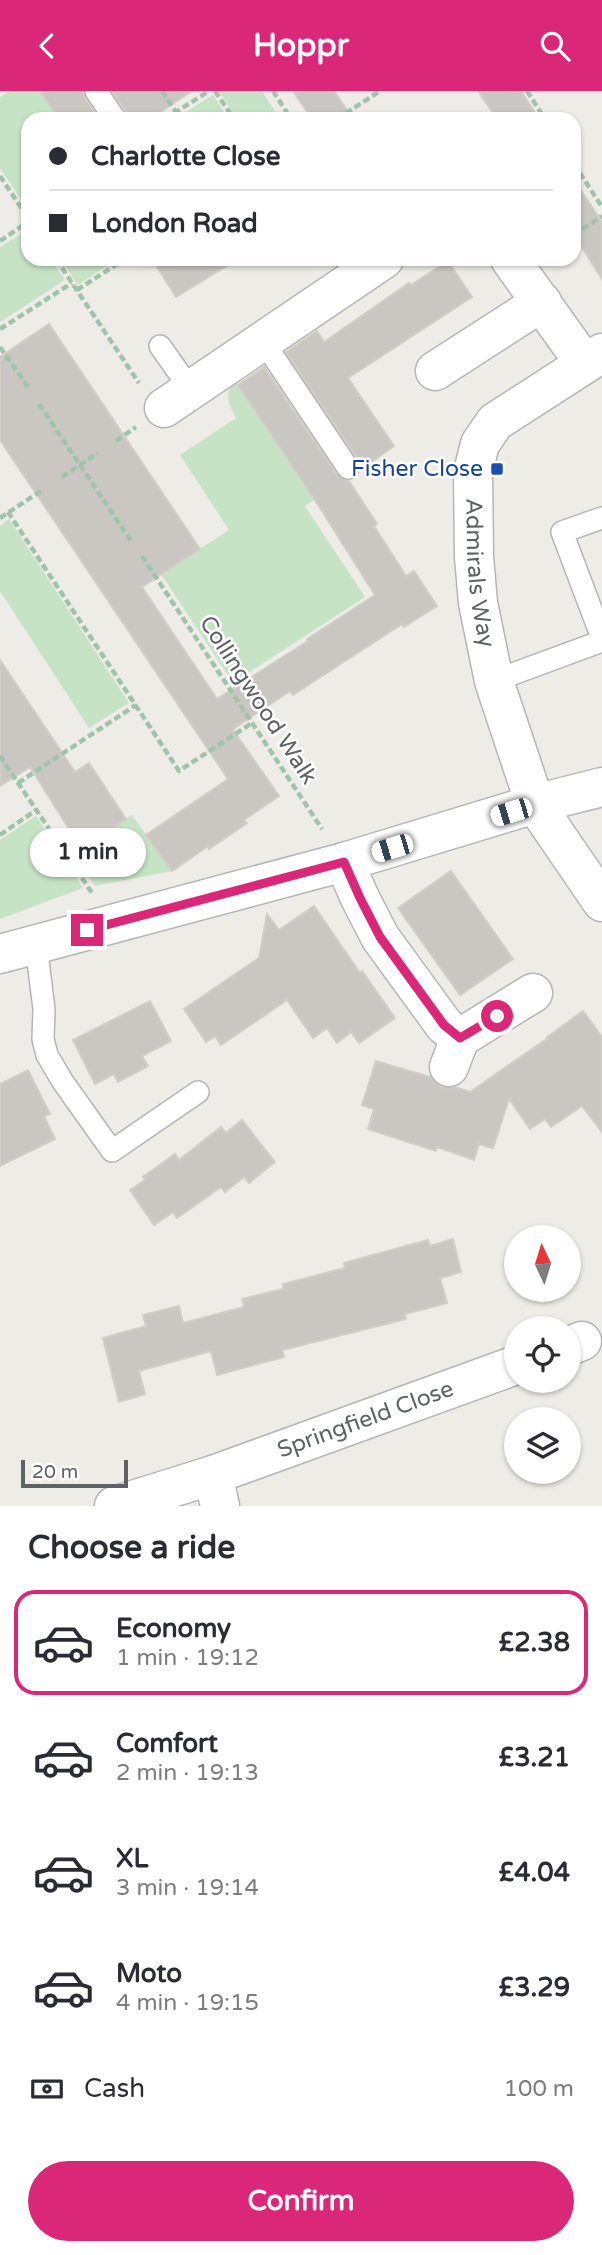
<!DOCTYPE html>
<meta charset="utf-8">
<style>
body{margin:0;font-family:"Varela Round",sans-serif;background:#f7f7f7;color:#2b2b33;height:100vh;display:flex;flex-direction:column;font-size:26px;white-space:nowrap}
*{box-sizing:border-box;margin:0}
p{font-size:23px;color:#7c7c81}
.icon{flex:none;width:38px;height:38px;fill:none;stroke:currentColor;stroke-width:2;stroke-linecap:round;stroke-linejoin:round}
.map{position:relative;height:1415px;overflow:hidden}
.sheet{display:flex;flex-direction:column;background:#fff;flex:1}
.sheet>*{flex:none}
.hud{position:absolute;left:21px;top:21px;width:560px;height:154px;border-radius:21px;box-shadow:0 2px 5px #0004;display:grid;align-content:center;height:154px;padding:0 28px;background:#fff}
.needle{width:46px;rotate:356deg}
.tools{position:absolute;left:504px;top:1134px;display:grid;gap:14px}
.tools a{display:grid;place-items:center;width:77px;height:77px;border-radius:50%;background:#fff;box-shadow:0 2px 5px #0004;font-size:35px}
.scale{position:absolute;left:21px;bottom:18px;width:107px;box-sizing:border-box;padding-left:7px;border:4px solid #5e6165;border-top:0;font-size:19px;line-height:24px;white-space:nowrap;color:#5e6165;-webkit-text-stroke:5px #fff;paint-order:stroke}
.end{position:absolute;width:32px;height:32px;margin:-16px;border:9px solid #db2777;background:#fff;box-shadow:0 0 0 4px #fff}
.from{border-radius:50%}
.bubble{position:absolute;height:49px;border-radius:24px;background:#fff;box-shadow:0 2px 5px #0004;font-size:23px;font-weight:700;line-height:49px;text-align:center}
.car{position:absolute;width:21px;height:42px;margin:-21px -10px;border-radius:9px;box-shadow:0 0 5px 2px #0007;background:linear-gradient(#fff 24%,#345 0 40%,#fff 0 76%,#345 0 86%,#fff 0)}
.hud b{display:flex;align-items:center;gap:24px;height:66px;font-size:26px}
.hud b+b{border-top:2px solid #e1e1e2}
.hud i{width:18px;height:18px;background:#2b2b33}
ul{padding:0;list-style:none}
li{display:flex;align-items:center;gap:21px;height:105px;margin:0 14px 10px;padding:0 14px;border:4px solid transparent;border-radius:21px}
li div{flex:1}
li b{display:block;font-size:26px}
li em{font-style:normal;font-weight:700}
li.selected{border-color:#db2777}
li>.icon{width:63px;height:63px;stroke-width:1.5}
h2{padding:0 28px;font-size:32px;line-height:84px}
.pay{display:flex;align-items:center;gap:18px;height:77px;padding:0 28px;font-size:26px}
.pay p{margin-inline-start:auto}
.button{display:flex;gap:14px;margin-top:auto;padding:14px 28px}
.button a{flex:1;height:80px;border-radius:42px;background:#db2777;color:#fff;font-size:28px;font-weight:700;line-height:80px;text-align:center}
header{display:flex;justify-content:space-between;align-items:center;height:91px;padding:0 28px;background:#db2777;color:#fff;font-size:32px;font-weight:700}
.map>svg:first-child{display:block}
</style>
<header><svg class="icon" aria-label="back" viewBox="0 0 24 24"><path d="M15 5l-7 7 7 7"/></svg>Hoppr<svg class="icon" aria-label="search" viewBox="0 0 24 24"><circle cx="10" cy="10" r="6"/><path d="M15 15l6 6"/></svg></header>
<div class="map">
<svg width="602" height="1415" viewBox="0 0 602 1415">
<rect width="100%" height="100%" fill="#eeece6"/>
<g fill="#c7e3c6">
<path d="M 10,0 L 40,0 L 59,28 L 28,28 L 28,119 L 0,77 L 0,6 Z"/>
<path d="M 219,0 L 262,0 L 280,28 L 237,28 Z"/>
<path d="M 213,4 L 229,28 L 175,28 Z"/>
<path d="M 28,138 L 28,168 L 51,168 L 65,189 L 0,231 L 0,156 Z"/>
<path d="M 61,168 L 117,168 L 78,194 Z"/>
<path d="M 236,291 L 314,409 L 305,415 L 365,506 L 233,592 L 161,483 L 229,439 L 180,364 L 236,327 C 230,315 222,300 236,291 Z"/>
<path d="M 9,428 L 129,612 L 89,637 L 0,500 L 0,435 Z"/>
<path d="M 132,724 L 172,780 L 95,795 L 74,764 Z"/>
<path d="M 36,725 L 83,797 L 0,828 L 0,749 Z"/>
</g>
<g fill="#cac7c3" stroke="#d2cec5" stroke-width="2">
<path d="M 40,0 L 83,0 L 85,7 L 99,28 L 59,28 Z"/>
<path d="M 112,0 L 192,0 L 150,28 L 128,28 L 126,21 Z"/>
<path d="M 293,0 L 334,0 L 353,28 L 312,28 Z"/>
<path d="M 478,0 L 521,0 L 539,28 L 497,28 Z"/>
<path d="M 574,89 L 602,131 L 602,188 L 574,144 Z"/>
<path d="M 152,168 L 238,168 L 176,206 Z"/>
<path d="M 448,170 L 472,206 L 348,287 L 394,355 L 361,378 L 359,370 L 286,261 L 317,240 L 324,251 L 409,192 L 411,194 Z"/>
<path d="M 49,233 L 200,458 L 142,496 L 217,608 L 308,550 L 307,548 L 375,504 L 315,409 L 238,294 L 264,276 L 337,384 L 349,390 L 377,433 L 374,435 L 406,485 L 414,480 L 437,515 L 404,536 L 402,533 L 293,604 L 290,600 L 236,636 L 233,639 L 279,705 L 244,729 L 247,732 L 209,758 L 208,755 L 172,780 L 146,744 L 228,688 L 0,349 L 0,266 Z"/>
<path d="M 0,569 L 75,681 L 89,672 L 126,728 L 85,756 L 76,742 L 73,744 L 30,676 L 0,695 Z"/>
<path d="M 451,780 L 513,868 L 460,904 L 398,817 Z"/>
<path d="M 314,815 L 360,882 L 362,880 L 395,927 L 359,952 L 351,941 L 337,952 L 327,937 L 313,947 L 287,909 L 221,954 L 215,945 L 206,951 L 184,918 L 259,867 L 267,823 L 279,839 Z"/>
<path d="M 150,910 L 171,950 L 142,965 L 148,975 L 118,991 L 114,983 L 95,993 L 73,949 Z"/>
<path d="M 583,920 L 602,946 L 602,1041 L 582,1015 L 551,1036 L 545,1028 L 530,1038 L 509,1008 L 493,1057 L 479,1053 L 474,1069 L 437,1056 L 436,1060 L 368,1038 L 374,1018 L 362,1014 L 376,970 L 430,986 L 442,997 L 455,996 L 470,1001 L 548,947 L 547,946 Z"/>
<path d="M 28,979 L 50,1023 L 44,1025 L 55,1048 L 0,1075 L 0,993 Z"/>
<path d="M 242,1029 L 275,1071 L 249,1092 L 244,1086 L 225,1101 L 221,1096 L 177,1127 L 173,1121 L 154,1134 L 130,1099 L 145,1089 L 143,1086 L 175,1063 L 179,1069 L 221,1036 L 226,1042 Z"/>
<path d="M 453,1148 L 461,1181 L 440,1187 L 447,1212 L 405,1223 L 406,1228 L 282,1259 L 284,1266 L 217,1284 L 211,1260 L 139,1280 L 145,1303 L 119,1311 L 103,1247 L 146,1235 L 143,1224 L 179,1215 L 183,1232 L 244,1216 L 242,1208 L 283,1198 L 283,1193 L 345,1177 L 344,1172 L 428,1149 L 430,1155 Z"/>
</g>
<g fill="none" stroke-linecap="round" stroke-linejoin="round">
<defs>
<g id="lane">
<path d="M 96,0 L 115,28"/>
<path d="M 263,250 L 348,377"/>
<path d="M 160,255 L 191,299"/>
<path d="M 602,427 L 562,441 L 602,547"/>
<path d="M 494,590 L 602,550"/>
<path d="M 36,854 L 44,918 L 43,948 L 47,964 L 63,991 L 112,1060 L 198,1001"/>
</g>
<g id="street">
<path d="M 510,168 L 585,273"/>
<path id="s1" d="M 602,262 L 495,331 L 480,353 L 473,381 L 474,466 L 478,512 L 494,590 L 535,713 L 602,811"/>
<path d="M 435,280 L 542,211"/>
<path d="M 164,317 L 384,168"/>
<path d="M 344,771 L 360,807 L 380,846 L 444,934 L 460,947"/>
<path d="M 0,863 L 344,771 L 535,713 L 602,696"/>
<path d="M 449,976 L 460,947 L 533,902"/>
<path d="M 569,1255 L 582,1250"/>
<path d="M 213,1384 L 220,1415"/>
<path id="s2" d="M 114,1415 L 213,1384 L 516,1274"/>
</g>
</defs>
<use href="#lane" stroke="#b3b6b9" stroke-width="24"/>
<use href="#street" stroke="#b3b6b9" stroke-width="41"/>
<g stroke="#a0c3a9" stroke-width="4.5" stroke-dasharray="7 3.5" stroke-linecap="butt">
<path d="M 162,0 L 176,21"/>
<path d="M 215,0 L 234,28"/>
<path d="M 273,0 L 291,28"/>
<path d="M 527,0 L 545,28"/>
<path d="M 165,28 L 209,0"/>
<path d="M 337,28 L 380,0"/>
<path d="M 574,73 L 602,116"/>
<path d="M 0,85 L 28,127"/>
<path d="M 574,144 L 602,125"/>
<path d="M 0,150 L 28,131"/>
<path d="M 56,168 L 139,292"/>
<path d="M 77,199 L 125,168"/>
<path d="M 0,238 L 72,192"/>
<path d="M 0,256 L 28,296"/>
<path d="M 39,313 L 131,450"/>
<path d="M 116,350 L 136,336"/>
<path d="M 62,386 L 98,362"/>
<path d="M 8,421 L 179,680 L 252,632"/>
<path d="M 0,427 L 44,398"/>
<path d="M 142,465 L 322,738"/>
<path d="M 0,665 L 92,802"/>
<path d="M 18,692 L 136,614"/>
<path d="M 0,744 L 36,719"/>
</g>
<use href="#lane" stroke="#fff" stroke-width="21"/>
<use href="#street" stroke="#fff" stroke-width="38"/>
</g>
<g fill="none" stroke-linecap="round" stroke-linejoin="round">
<path stroke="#db2777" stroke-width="9" d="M 87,839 L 344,771 L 360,807 L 380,846 L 444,934 L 460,947 L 497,925"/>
</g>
<rect fill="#1a4fb4" stroke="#fff" stroke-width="2.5" x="490" y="371" width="14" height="14" rx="3.5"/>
<g text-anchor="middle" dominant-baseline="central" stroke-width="5" stroke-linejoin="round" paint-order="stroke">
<g font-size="23" fill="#164399" stroke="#fff" text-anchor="end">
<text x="483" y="378">Fisher Close</text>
</g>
<g font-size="23" fill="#5e6165" stroke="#fff">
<text stroke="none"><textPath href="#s1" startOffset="284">Admirals Way</textPath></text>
<text transform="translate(258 609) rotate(57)">Collingwood Walk</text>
<text stroke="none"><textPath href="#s2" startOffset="266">Springfield Close</textPath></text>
</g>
</g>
</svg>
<div class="tools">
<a><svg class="needle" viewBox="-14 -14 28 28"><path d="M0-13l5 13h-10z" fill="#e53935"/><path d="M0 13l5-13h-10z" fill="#7c7c81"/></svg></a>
<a><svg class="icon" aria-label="locate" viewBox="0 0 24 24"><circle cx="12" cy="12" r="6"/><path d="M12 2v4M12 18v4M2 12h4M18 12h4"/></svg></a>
<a><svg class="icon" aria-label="layers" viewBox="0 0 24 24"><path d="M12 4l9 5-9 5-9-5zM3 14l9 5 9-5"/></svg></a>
</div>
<div class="scale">20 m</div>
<i class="end from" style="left:497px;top:925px"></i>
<i class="end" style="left:87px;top:839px"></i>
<div class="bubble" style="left:30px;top:737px;width:116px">1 min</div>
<i class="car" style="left:511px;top:721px;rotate:253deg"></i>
<i class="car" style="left:392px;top:757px;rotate:253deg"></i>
<div class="hud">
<b><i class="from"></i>Charlotte Close</b>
<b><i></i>London Road</b>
</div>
</div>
<section class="sheet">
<h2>Choose a ride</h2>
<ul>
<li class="selected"><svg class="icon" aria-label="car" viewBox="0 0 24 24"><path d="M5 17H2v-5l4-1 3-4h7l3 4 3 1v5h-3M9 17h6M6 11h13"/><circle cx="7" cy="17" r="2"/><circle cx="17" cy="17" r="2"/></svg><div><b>Economy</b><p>1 min · 19:12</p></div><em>£2.38</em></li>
<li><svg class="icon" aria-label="car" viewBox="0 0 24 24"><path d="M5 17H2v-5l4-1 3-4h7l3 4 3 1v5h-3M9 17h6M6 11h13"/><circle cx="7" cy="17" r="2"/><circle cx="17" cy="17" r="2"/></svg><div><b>Comfort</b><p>2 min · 19:13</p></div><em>£3.21</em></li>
<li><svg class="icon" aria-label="car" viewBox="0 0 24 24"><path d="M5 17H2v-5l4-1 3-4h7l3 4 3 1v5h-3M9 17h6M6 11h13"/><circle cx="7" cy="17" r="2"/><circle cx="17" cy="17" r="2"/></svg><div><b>XL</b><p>3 min · 19:14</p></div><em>£4.04</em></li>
<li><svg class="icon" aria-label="car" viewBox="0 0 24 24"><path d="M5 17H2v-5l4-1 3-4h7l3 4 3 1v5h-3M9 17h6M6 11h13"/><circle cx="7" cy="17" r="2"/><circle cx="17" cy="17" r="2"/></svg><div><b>Moto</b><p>4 min · 19:15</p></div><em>£3.29</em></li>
</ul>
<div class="pay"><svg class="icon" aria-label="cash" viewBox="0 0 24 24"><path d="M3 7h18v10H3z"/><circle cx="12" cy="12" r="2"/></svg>Cash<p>100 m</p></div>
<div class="button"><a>Confirm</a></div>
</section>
